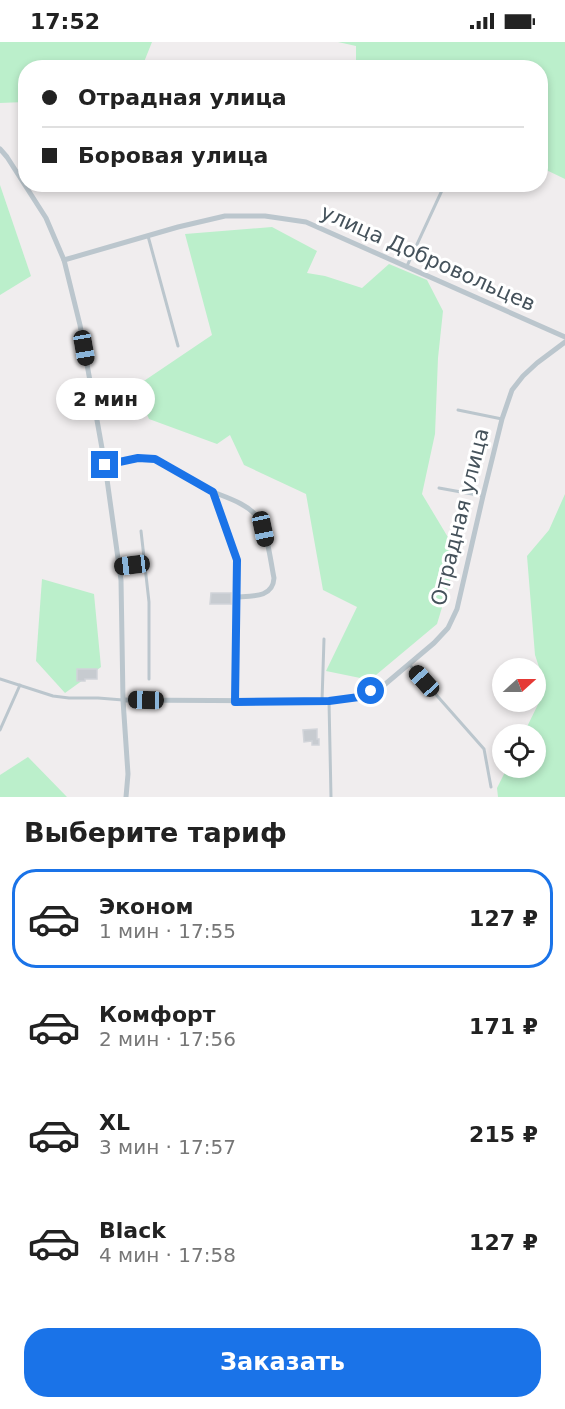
<!DOCTYPE html>
<html lang="ru">
<meta charset="utf-8">
<style>
body{margin:0;font-family:"DejaVu Sans",sans-serif;background:#f2f2f2;color:#222;height:100vh;display:flex;flex-direction:column;font-size:22px;white-space:nowrap}
*{box-sizing:border-box;margin:0}
p{font-size:20px;color:#767676}
.icon{flex:none;width:33px;height:33px;fill:none;stroke:currentColor;stroke-width:2;stroke-linecap:round;stroke-linejoin:round}
.map{position:relative;height:755px;overflow:hidden}
.panel{display:flex;flex-direction:column;background:#fff;flex:1}
.panel>*{flex:none}
.hud{position:absolute;left:18px;top:18px;width:530px;height:132px;border-radius:24px;box-shadow:0 3px 9px #0003;display:grid;align-content:center;height:132px;padding:0 24px;background:#fff}
.needle{width:39px;rotate:69deg}
.buttons{position:absolute;left:492px;top:616px;display:grid;gap:12px}
.buttons a{display:grid;place-items:center;width:54px;height:54px;border-radius:50%;background:#fff;box-shadow:0 3px 9px #0003;font-size:30px}
.end{position:absolute;width:27px;height:27px;margin:-14px;border:8px solid #1a73e8;background:#fff;box-shadow:0 0 0 3px #fff}
.from{border-radius:50%}
.bubble{position:absolute;height:42px;border-radius:21px;background:#fff;box-shadow:0 3px 9px #0003;font-size:20px;font-weight:700;line-height:42px;text-align:center}
.car{position:absolute;width:18px;height:36px;margin:-18px -9px;border-radius:8px;box-shadow:0 0 4px 2px #0007;background:linear-gradient(#222 24%,#8ab4d8 0 40%,#222 0 76%,#8ab4d8 0 86%,#222 0)}
.hud b{display:flex;align-items:center;gap:21px;height:57px;font-size:22px}
.hud b+b{border-top:2px solid #e0e0e0}
.hud i{width:15px;height:15px;background:#222}
ul{padding:0;list-style:none}
li{display:flex;align-items:center;gap:18px;height:99px;margin:0 12px 9px;padding:0 12px;border:3px solid transparent;border-radius:24px}
li div{flex:1}
li b{display:block;font-size:22px}
li em{font-style:normal;font-weight:700}
li.selected{border-color:#1a73e8}
li>.icon{width:54px;height:54px;stroke-width:1.5}
h2{padding:0 24px;font-size:27px;line-height:72px}
.primary-button{display:flex;gap:12px;margin-top:auto;padding:12px 24px}
.primary-button a{flex:1;height:69px;border-radius:24px;background:#1a73e8;color:#fff;font-size:24px;font-weight:700;line-height:69px;text-align:center}
.status{display:flex;justify-content:space-between;align-items:center;height:42px;padding:0 30px;background:#fff;direction:ltr}
.status svg{height:16px;fill:currentColor}
.map>svg:first-child{display:block}
</style>
<div class="status"><b>17:52</b><svg viewBox="0 0 49 12"><path d="M0 12V9h3v3zM5 12V6h3v6zM10 12V3h3v9zM15 12V0h3v12zM26 1h20v11H26zM47 4h2v5h-2z"/></svg></div>
<div class="map">
<svg width="565" height="755" viewBox="0 0 565 755">
<rect width="100%" height="100%" fill="#f0edee"/>
<g fill="#bbefcb">
<path d="M 0,0 L 152,0 L 142,25 L 26,26 L 25,60 L 0,61 Z"/>
<path d="M 338,0 L 565,0 L 565,137 L 540,125 L 540,26 L 356,25 L 356,4 Z"/>
<path d="M 0,143 L 31,234 L 0,253 Z"/>
<path d="M 272,185 L 317,209 L 307,231 L 325,234 L 362,246 L 389,222 L 427,238 L 443,269 L 438,316 L 435,392 L 422,452 L 458,512 L 437,582 L 370,638 L 326,629 L 357,565 L 323,548 L 306,452 L 244,423 L 230,393 L 217,402 L 149,377 L 135,345 L 212,293 L 185,192 Z"/>
<path d="M 565,452 L 565,755 L 498,755 L 497,746 L 507,726 L 536,726 L 536,693 L 523,693 L 546,646 L 535,613 L 527,514 L 549,488 Z"/>
<path d="M 42,537 L 94,552 L 101,625 L 65,651 L 36,619 Z"/>
<path d="M 28,715 L 67,755 L 0,755 L 0,733 Z"/>
</g>
<g fill="#c7cbd0" stroke="#d1d4d9" stroke-width="1.5">
<path d="M 211,551 L 231,551 L 231,562 L 210,562 Z"/>
<path d="M 77,627 L 97,627 L 97,637 L 85,637 L 85,639 L 77,639 Z"/>
<path d="M 317,687 L 317,697 L 319,697 L 319,703 L 312,703 L 312,699 L 304,700 L 303,688 Z"/>
</g>
<g fill="none" stroke-linecap="round" stroke-linejoin="round">
<g stroke="#bbc6cd" stroke-width="3">
<path d="M 148,194 L 178,304"/>
<path d="M 407,224 L 444,144"/>
<path d="M 458,368 L 502,377"/>
<path d="M 439,446 L 483,454"/>
<path d="M 141,489 L 149,560 L 149,637"/>
<path d="M 120,525 L 145,522"/>
<path d="M 409,622 L 484,707 L 491,745"/>
<path d="M 0,637 L 53,654 L 69,656 L 98,656 L 123,658"/>
<path d="M 322,659 L 324,597"/>
<path d="M 329,659 L 331,755"/>
<path d="M 0,688 L 20,643"/>
</g>
<g stroke="#bbc6cd" stroke-width="5">
<path d="M 0,107 L 7,115 L 46,176 L 64,218 L 80,283 L 105,423 L 121,538 L 123,658 L 128,732 L 126,755"/>
<path d="M 64,218 L 178,185 L 225,174 L 265,174 L 306,180 L 565,295"/>
<path d="M 105,423 L 138,416 L 155,417 L 213,450 L 237,518 L 235,659"/>
<path d="M 213,450 C 228,456 248,462 258,476 C 267,486 271,522 274,536 C 273,556 252,554 236,555"/>
<path d="M 123,658 L 329,659 L 359,655 L 383,644 L 434,601 L 448,586 L 457,567 L 483,454 L 502,377 L 512,348 L 523,334 L 537,321 L 565,300"/>
</g>
</g>
<g fill="none" stroke-linecap="round" stroke-linejoin="round">
<path stroke="#1a73e8" stroke-width="8" d="M 105,423 L 138,416 L 155,417 L 213,450 L 237,518 L 235,660 L 329,659 L 359,655 L 371,649"/>
</g>
<g text-anchor="middle" dominant-baseline="central" stroke-width="6" stroke-linejoin="round" paint-order="stroke">
<g font-size="21" fill="#45525b" stroke="#fff">
<text transform="translate(428 216) rotate(24)">улица Добровольцев</text>
<text transform="translate(460 475) rotate(-76)">Отрадная улица</text>
</g>
</g>
</svg>
<div class="buttons">
<a><svg class="needle" viewBox="-14 -14 28 28"><path d="M0-13l5 13h-10z" fill="#e53935"/><path d="M0 13l5-13h-10z" fill="#767676"/></svg></a>
<a><svg class="icon" aria-label="locate" viewBox="0 0 24 24"><circle cx="12" cy="12" r="6"/><path d="M12 2v4M12 18v4M2 12h4M18 12h4"/></svg></a>
</div>
<i class="end from" style="left:371px;top:649px"></i>
<i class="end" style="left:105px;top:423px"></i>
<div class="bubble" style="left:56px;top:336px;width:99px">2 мин</div>
<i class="car" style="left:84px;top:306px;rotate:170deg"></i>
<i class="car" style="left:263px;top:487px;rotate:168deg"></i>
<i class="car" style="left:132px;top:523px;rotate:263deg"></i>
<i class="car" style="left:424px;top:639px;rotate:318deg"></i>
<i class="car" style="left:146px;top:658px;rotate:271deg"></i>
<div class="hud">
<b><i class="from"></i>Отрадная улица</b>
<b><i></i>Боровая улица</b>
</div>
</div>
<section class="panel">
<h2>Выберите тариф</h2>
<ul>
<li class="selected"><svg class="icon" aria-label="car" viewBox="0 0 24 24"><path d="M5 17H2v-5l4-1 3-4h7l3 4 3 1v5h-3M9 17h6M6 11h13"/><circle cx="7" cy="17" r="2"/><circle cx="17" cy="17" r="2"/></svg><div><b>Эконом</b><p>1 мин · 17:55</p></div><em>127 ₽</em></li>
<li><svg class="icon" aria-label="car" viewBox="0 0 24 24"><path d="M5 17H2v-5l4-1 3-4h7l3 4 3 1v5h-3M9 17h6M6 11h13"/><circle cx="7" cy="17" r="2"/><circle cx="17" cy="17" r="2"/></svg><div><b>Комфорт</b><p>2 мин · 17:56</p></div><em>171 ₽</em></li>
<li><svg class="icon" aria-label="car" viewBox="0 0 24 24"><path d="M5 17H2v-5l4-1 3-4h7l3 4 3 1v5h-3M9 17h6M6 11h13"/><circle cx="7" cy="17" r="2"/><circle cx="17" cy="17" r="2"/></svg><div><b>XL</b><p>3 мин · 17:57</p></div><em>215 ₽</em></li>
<li><svg class="icon" aria-label="car" viewBox="0 0 24 24"><path d="M5 17H2v-5l4-1 3-4h7l3 4 3 1v5h-3M9 17h6M6 11h13"/><circle cx="7" cy="17" r="2"/><circle cx="17" cy="17" r="2"/></svg><div><b>Black</b><p>4 мин · 17:58</p></div><em>127 ₽</em></li>
</ul>
<div class="primary-button"><a>Заказать</a></div>
</section>
